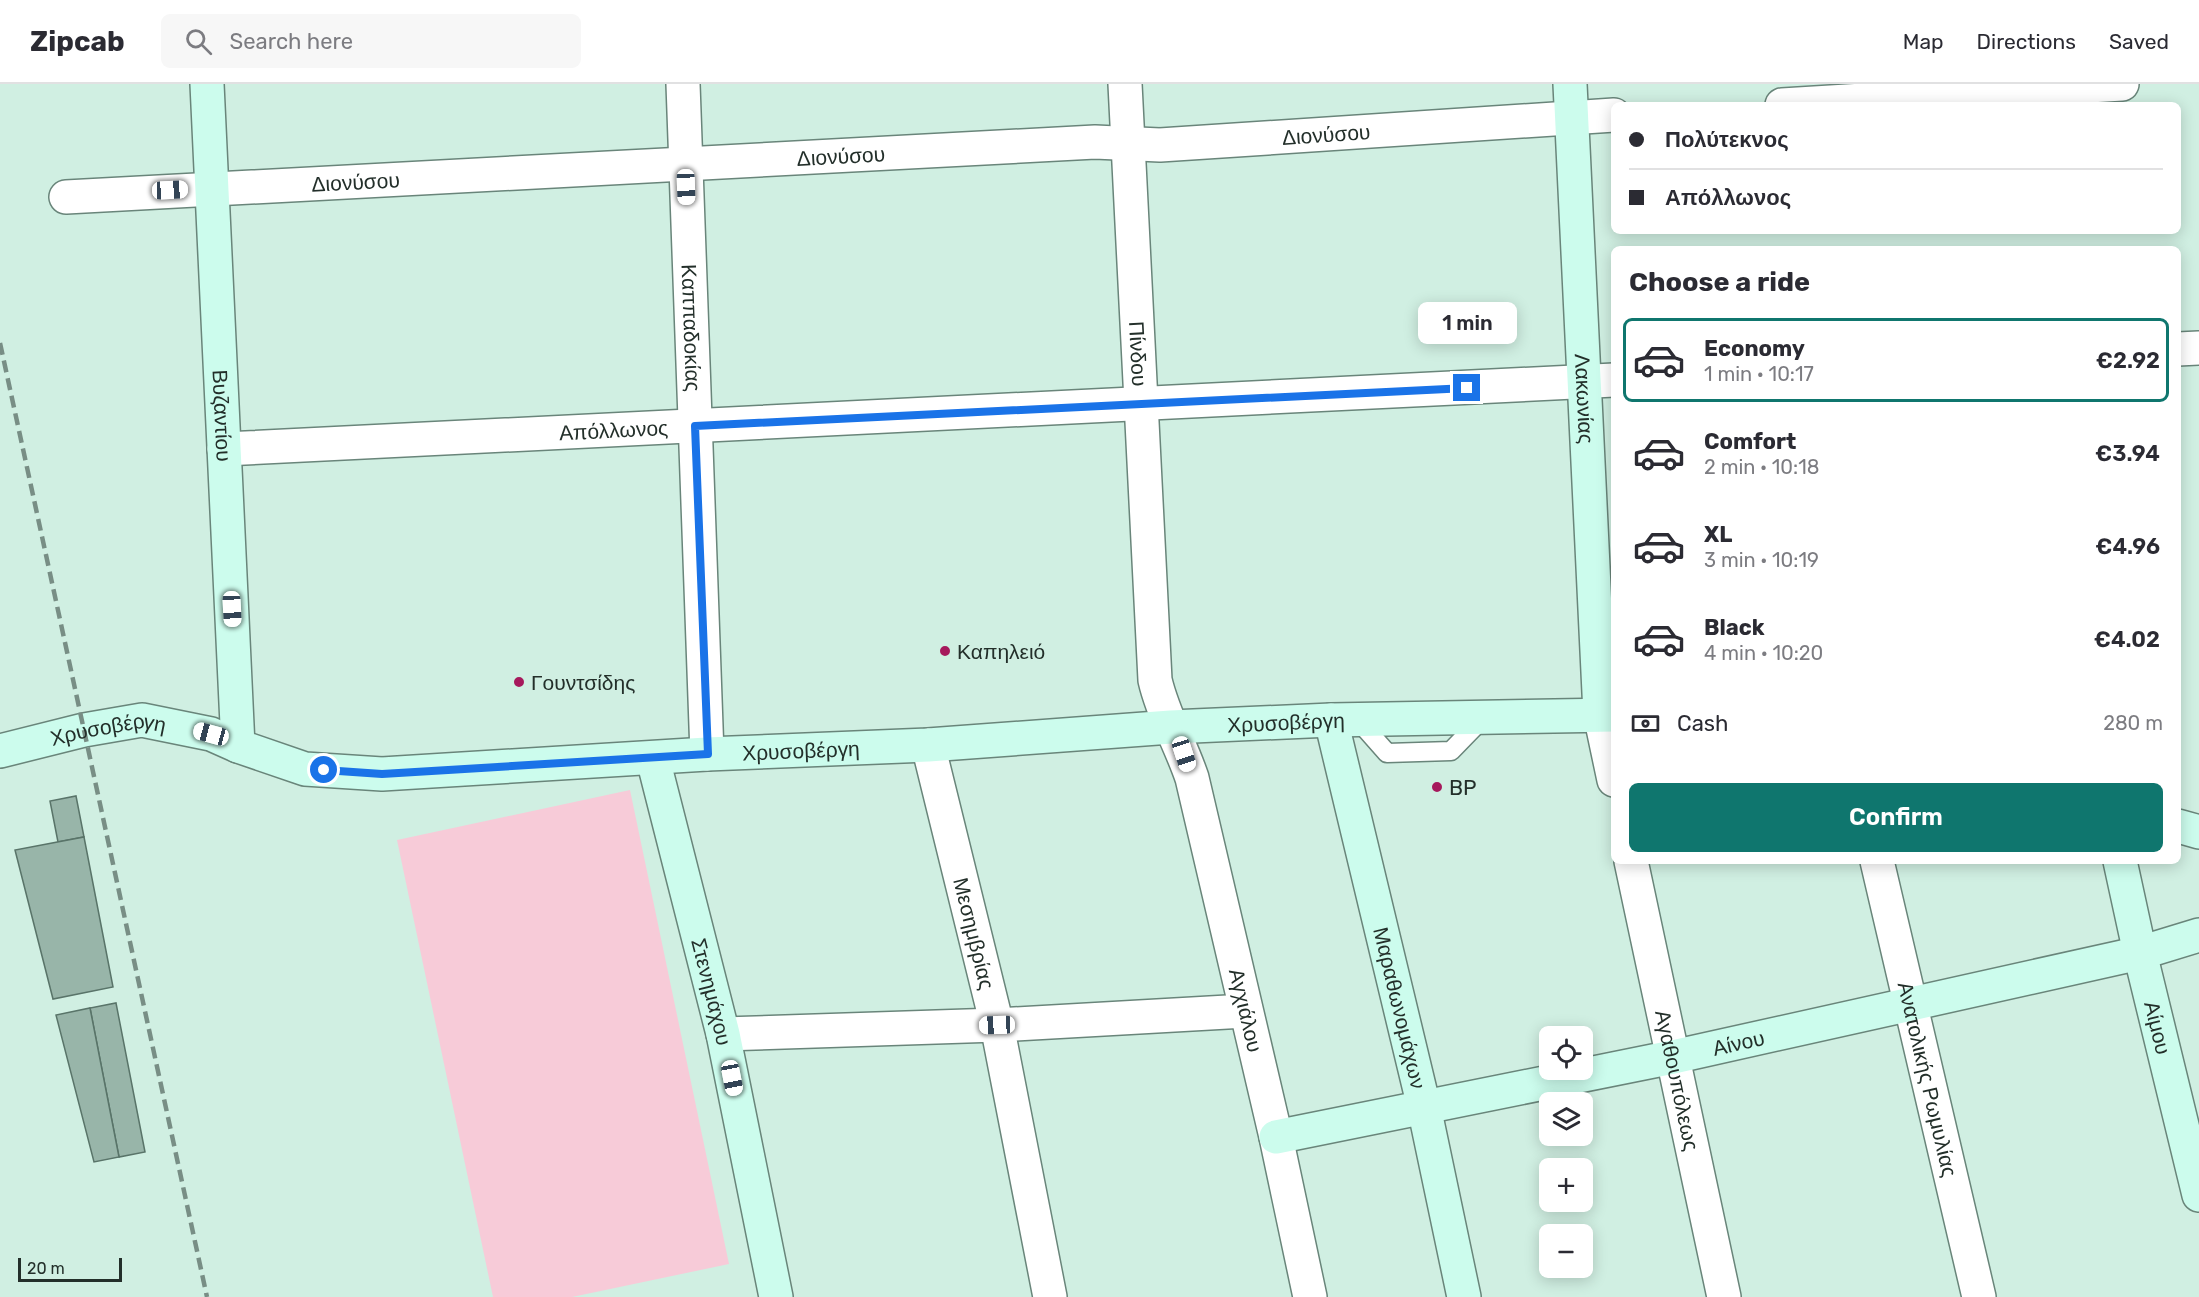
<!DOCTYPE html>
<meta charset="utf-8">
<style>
body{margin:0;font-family:Rubik,sans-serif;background:#f7f7f7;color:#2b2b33;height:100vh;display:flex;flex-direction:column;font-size:22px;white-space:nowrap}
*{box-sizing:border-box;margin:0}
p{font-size:20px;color:#7c7c81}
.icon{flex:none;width:33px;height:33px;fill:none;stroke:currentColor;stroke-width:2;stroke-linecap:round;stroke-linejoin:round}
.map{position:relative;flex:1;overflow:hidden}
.drawer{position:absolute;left:1611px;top:162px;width:570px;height:618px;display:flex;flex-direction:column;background:#fff;border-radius:9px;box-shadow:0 3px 15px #0003}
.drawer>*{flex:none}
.top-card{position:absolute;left:1611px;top:18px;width:570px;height:132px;border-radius:9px;box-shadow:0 3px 15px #0003;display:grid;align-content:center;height:132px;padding:0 18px;background:#fff}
.tools{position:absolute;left:1539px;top:942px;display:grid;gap:12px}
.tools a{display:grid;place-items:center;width:54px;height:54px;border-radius:9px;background:#fff;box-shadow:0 3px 15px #0003;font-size:30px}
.scale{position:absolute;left:18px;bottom:15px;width:104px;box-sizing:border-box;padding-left:6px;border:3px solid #232f2a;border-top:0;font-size:16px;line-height:21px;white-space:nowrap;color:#232f2a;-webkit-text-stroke:4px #d0efe2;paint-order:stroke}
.end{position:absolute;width:27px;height:27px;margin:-14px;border:8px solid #1a73e8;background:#fff;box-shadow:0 0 0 3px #fff}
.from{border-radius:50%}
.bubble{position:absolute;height:42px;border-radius:9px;background:#fff;box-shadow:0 3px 15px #0003;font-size:20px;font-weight:600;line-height:42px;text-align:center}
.car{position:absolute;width:18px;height:36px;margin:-18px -9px;border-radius:8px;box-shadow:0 0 4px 2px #0007;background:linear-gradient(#fff 24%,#345 0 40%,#fff 0 76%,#345 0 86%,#fff 0)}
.top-card b{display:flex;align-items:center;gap:21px;height:57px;font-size:22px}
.top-card b+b{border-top:2px solid #e1e1e2}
.top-card i{width:15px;height:15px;background:#2b2b33}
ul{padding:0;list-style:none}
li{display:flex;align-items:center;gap:18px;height:84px;margin:0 12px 9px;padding:0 6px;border:3px solid transparent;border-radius:9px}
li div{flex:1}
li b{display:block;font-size:22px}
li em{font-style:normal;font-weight:600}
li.current{border-color:#0f766e}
li>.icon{width:54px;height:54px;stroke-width:1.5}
h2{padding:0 18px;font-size:27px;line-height:72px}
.pay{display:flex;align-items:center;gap:15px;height:66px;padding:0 18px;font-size:22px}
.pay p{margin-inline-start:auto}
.cta{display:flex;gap:12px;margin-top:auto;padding:12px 18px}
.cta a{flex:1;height:69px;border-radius:9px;background:#0f766e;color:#fff;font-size:24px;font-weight:600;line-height:69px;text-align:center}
header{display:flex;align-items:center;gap:36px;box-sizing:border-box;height:84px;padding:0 30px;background:#fff;border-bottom:2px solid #e1e1e2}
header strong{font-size:28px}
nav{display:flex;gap:33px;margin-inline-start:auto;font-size:21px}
.search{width:420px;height:54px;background:#f7f7f7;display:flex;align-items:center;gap:15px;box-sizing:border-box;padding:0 21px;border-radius:9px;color:#7c7c81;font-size:22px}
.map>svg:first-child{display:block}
</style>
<header>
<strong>Zipcab</strong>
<div class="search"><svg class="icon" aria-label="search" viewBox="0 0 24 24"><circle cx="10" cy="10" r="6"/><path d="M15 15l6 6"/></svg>Search here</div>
<nav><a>Map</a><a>Directions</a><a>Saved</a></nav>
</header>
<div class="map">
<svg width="2199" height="1213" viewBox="0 0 2199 1213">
<rect width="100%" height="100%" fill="#d0efe2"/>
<path fill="#f7cbd8" d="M 630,706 L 729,1180 L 572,1213 L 493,1213 L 397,756 Z"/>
<g fill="#98b5a9" stroke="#597469" stroke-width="1.5">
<path d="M 76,712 L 84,753 L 58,758 L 50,717 Z"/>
<path d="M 84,753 L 113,903 L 53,915 L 15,766 Z"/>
<path d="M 116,919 L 145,1068 L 119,1073 L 90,924 Z"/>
<path d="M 90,924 L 119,1073 L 94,1078 L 56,931 Z"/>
</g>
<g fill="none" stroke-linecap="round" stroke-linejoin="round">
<defs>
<path id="lane" d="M 1357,635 L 1387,669 L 1451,667 L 1484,633"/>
<g id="street">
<path id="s1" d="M 683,0 L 707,670"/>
<path id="s2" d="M 1125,0 L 1155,596 C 1163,631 1181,661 1192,694 L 1276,1053 L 1310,1213"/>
<path d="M 1782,21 L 2122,0"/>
<path id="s3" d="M 66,113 L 1095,58 L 1160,61 L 1614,31"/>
<path d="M 2178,265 L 2199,264"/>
<path id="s4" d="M 224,365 L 1614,296"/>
<path d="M 1600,630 L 1614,696"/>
<path id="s5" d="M 928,661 L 997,941 L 1050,1213"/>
<path id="s6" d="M 1631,777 L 1724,1213"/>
<path id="s7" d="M 1877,777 L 1979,1213"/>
<path d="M 723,950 L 997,941 L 1245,927"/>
</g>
<g id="secondary">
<path id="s8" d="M 207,0 L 238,662"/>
<path id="s9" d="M 1570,0 L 1600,630"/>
<path id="s10" d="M 1331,636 L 1424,1023 L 1464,1213"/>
<path id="s11" d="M 0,667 L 84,646 L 142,636 L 211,650 L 238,662 L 305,685 L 382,690 L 707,670 L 928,661 L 1171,643 L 1331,636 L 1614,631"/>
<path id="s12" d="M 653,675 L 723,950 L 776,1213"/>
<path d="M 2178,742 L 2199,748"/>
<path id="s13" d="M 2120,777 L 2140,869 L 2199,1111"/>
<path id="s14" d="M 1276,1053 L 1673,973 L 2140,869 L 2199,851"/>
</g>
</defs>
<use href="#lane" stroke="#69857a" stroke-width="21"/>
<use href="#street" stroke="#69857a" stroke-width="36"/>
<use href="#secondary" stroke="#69857a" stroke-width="36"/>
<use href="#lane" stroke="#fff" stroke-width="18"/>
<use href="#street" stroke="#fff" stroke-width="33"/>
<use href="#secondary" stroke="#ccfced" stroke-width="33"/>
<path stroke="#788e85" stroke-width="4.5" stroke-dasharray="12 6" stroke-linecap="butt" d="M 0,259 L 207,1213"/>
</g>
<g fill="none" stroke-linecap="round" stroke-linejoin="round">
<path stroke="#1a73e8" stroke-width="8" d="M 324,686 L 382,690 L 708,670 L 695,342 L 1467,304"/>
</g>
<g fill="#a6195c" stroke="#d0efe2" stroke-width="2">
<circle cx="945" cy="567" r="6"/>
<circle cx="519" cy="598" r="6"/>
<circle cx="1437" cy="703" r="6"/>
</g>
<g text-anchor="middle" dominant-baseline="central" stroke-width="6" stroke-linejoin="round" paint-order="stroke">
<g font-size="21" fill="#232f2a" stroke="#d0efe2">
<text stroke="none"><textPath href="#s3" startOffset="1262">Διονύσου</textPath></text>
<text stroke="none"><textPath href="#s3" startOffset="776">Διονύσου</textPath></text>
<text stroke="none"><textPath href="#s3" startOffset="290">Διονύσου</textPath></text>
<text stroke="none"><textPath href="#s1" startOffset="244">Καππαδοκίας</textPath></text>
<text stroke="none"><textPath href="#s2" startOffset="270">Πίνδου</textPath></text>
<text stroke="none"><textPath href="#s9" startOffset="315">Λακωνίας</textPath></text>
<text stroke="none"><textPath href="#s8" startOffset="332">Βυζαντίου</textPath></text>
<text stroke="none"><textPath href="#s4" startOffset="390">Απόλλωνος</textPath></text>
<text stroke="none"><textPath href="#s11" startOffset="1299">Χρυσοβέργη</textPath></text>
<text stroke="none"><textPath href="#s11" startOffset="111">Χρυσοβέργη</textPath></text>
<text stroke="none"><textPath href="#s11" startOffset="813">Χρυσοβέργη</textPath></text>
<text stroke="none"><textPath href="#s5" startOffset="194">Μεσημβρίας</textPath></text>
<text stroke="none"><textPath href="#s12" startOffset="240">Στενημάχου</textPath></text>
<text stroke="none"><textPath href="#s10" startOffset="296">Μαραθωνομάχων</textPath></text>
<text stroke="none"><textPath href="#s2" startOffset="940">Αγχιάλου</textPath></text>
<text stroke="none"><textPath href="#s13" startOffset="171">Αίμου</textPath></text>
<text stroke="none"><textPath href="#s14" startOffset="472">Αίνου</textPath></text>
<text stroke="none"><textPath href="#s6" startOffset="224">Αγαθουπόλεως</textPath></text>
<text stroke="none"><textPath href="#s7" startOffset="224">Ανατολικής Ρωμυλίας</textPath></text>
</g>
<g font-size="21" fill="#232f2a" stroke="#d0efe2" text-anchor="start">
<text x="957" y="567">Καπηλειό</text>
<text x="531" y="598">Γουντσίδης</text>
<text x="1449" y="703">BP</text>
</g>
</g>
</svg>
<div class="tools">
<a><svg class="icon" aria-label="locate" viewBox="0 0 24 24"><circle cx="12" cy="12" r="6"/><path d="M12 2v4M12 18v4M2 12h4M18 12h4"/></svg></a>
<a><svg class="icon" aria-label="layers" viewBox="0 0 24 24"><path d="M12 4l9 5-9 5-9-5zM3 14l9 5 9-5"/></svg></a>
<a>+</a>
<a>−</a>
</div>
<div class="scale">20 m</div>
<i class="end from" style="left:324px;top:686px"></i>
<i class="end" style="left:1467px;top:304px"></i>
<div class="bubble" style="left:1418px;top:218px;width:99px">1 min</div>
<i class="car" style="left:686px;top:103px;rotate:178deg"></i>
<i class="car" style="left:170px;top:106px;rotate:87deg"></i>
<i class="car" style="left:232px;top:525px;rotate:177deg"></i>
<i class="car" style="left:211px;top:650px;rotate:285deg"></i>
<i class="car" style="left:1184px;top:670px;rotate:162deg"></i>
<i class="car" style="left:997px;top:941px;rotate:268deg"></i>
<i class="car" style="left:732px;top:994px;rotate:169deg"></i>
<div class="top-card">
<b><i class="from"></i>Πολύτεκνος</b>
<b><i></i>Απόλλωνος</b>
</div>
<section class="drawer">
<h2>Choose a ride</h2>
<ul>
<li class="current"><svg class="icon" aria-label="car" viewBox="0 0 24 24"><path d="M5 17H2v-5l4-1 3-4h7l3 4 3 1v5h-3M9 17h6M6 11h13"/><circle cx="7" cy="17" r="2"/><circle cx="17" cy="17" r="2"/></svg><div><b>Economy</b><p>1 min · 10:17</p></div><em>€2.92</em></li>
<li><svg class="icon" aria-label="car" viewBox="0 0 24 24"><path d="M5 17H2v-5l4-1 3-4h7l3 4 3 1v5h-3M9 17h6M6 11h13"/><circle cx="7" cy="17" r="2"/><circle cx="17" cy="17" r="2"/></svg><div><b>Comfort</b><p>2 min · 10:18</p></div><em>€3.94</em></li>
<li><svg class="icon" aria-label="car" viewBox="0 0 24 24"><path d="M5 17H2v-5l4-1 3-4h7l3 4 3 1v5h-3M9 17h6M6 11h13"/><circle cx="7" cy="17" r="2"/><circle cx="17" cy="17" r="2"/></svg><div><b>XL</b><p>3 min · 10:19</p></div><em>€4.96</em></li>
<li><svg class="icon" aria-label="car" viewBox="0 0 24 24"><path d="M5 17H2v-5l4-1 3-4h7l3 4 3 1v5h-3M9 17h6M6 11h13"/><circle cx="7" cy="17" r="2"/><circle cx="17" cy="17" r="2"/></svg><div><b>Black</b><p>4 min · 10:20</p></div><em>€4.02</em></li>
</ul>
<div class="pay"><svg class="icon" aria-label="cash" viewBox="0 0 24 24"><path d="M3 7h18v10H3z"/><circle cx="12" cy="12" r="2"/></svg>Cash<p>280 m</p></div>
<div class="cta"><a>Confirm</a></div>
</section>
</div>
